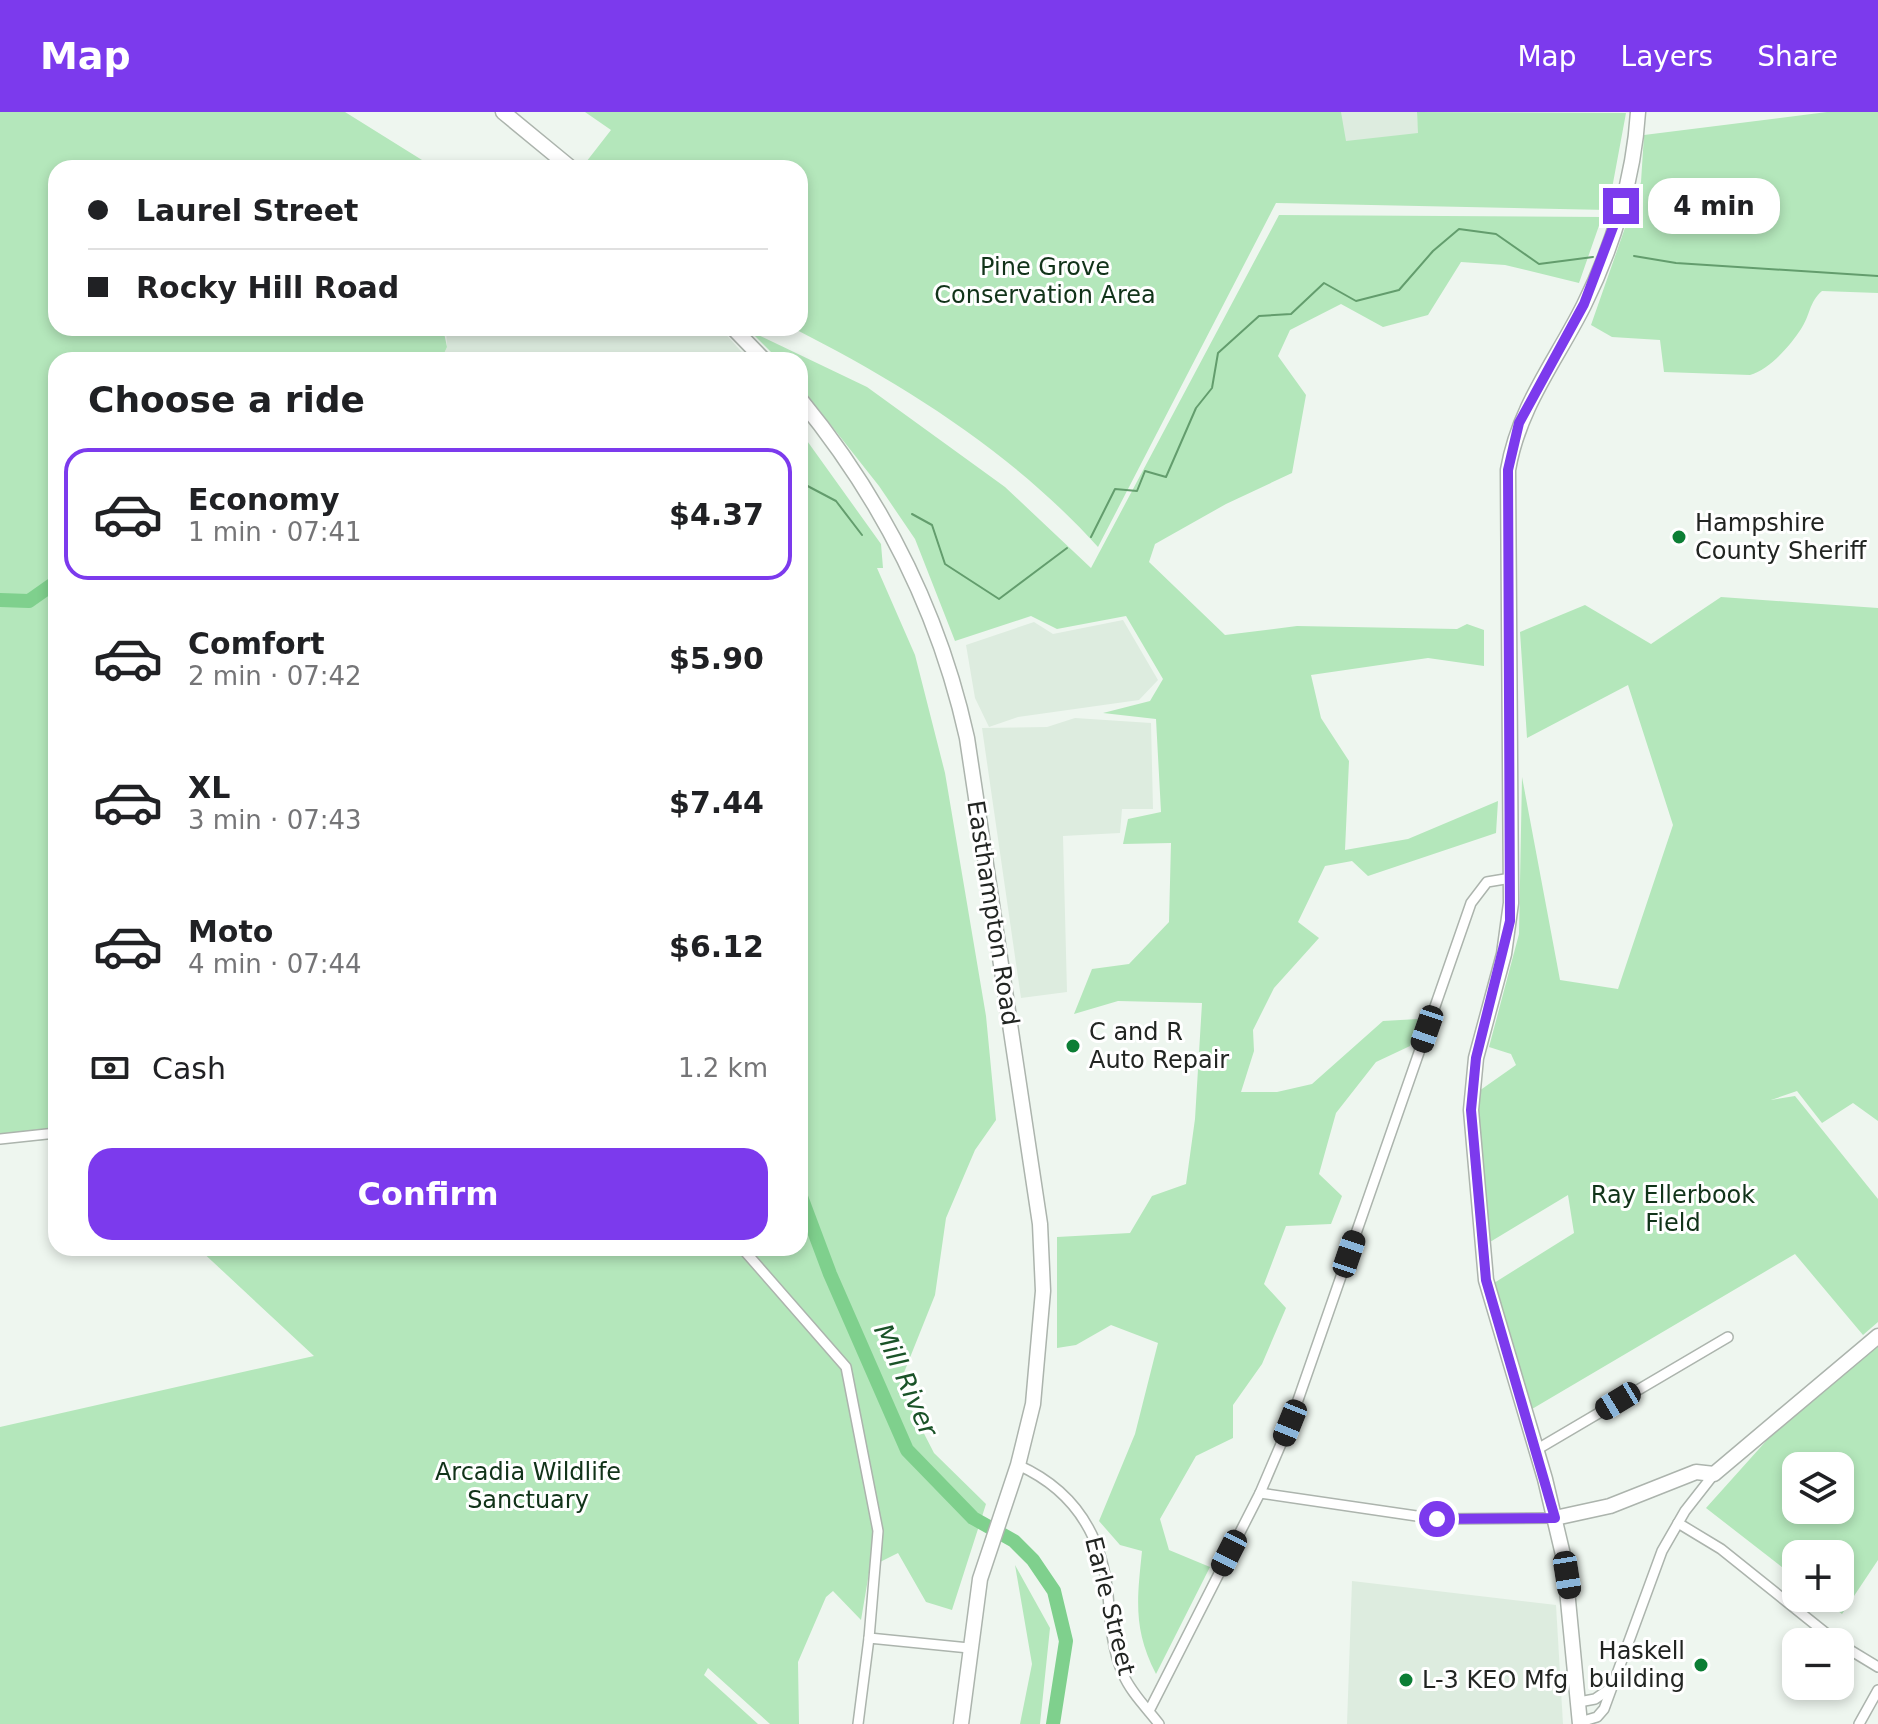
<!DOCTYPE html>
<meta charset="utf-8">
<style>
body{margin:0;font-family:"DejaVu Sans",sans-serif;background:#f6f6f6;color:#202124;height:100vh;display:flex;flex-direction:column;font-size:30px;white-space:nowrap}
*{box-sizing:border-box;margin:0}
p{font-size:26px;color:#757577}
.icon{flex:none;width:44px;height:44px;fill:none;stroke:currentColor;stroke-width:2;stroke-linecap:round;stroke-linejoin:round}
.map{position:relative;flex:1;overflow:hidden}
.sheet{position:absolute;left:48px;top:240px;width:760px;height:904px;display:flex;flex-direction:column;background:#fff;border-radius:24px;box-shadow:0 4px 12px #0003}
.sheet>*{flex:none}
.guide{position:absolute;left:48px;top:48px;width:760px;height:176px;border-radius:24px;box-shadow:0 4px 12px #0003;display:grid;align-content:center;height:176px;padding:0 40px;background:#fff}
.controls{position:absolute;left:1782px;top:1340px;display:grid;gap:16px}
.controls a{display:grid;place-items:center;width:72px;height:72px;border-radius:16px;background:#fff;box-shadow:0 4px 12px #0003;font-size:40px}
.end{position:absolute;width:36px;height:36px;margin:-18px;border:10px solid #7c3aed;background:#fff;box-shadow:0 0 0 4px #fff}
.from{border-radius:50%}
.bubble{position:absolute;height:56px;border-radius:24px;background:#fff;box-shadow:0 4px 12px #0003;font-size:26px;font-weight:700;line-height:56px;text-align:center}
.car{position:absolute;width:24px;height:48px;margin:-24px -12px;border-radius:10px;box-shadow:0 0 6px 2px #0007;background:linear-gradient(#222 24%,#8ab4d8 0 40%,#222 0 76%,#8ab4d8 0 86%,#222 0)}
.guide b{display:flex;align-items:center;gap:28px;height:76px;font-size:30px}
.guide b+b{border-top:2px solid #e0e0e0}
.guide i{width:20px;height:20px;background:#202124}
ul{padding:0;list-style:none}
li{display:flex;align-items:center;gap:24px;height:132px;margin:0 16px 12px;padding:0 24px;border:4px solid transparent;border-radius:24px}
li div{flex:1}
li b{display:block;font-size:30px}
li em{font-style:normal;font-weight:700}
li.current{border-color:#7c3aed}
li>.icon{width:72px;height:72px;stroke-width:1.5}
h2{padding:0 40px;font-size:36px;line-height:96px}
.pay{display:flex;align-items:center;gap:20px;height:88px;padding:0 40px;font-size:30px}
.pay p{margin-inline-start:auto}
.button{display:flex;gap:16px;margin-top:auto;padding:16px 40px}
.button a{flex:1;height:92px;border-radius:24px;background:#7c3aed;color:#fff;font-size:32px;font-weight:700;line-height:92px;text-align:center}
header{display:flex;align-items:center;gap:48px;box-sizing:border-box;height:112px;padding:0 40px;background:#7c3aed;color:#fff}
header strong{font-size:38px}
nav{display:flex;gap:44px;margin-inline-start:auto;font-size:28px}
.map>svg:first-child{display:block}
</style>
<header>
<strong>Map</strong>
<nav><a>Map</a><a>Layers</a><a>Share</a></nav>
</header>
<div class="map">
<svg width="1878" height="1612" viewBox="0 0 1878 1612">
<rect width="100%" height="100%" fill="#eef6ef"/>
<g fill="#ddecdf">
<path d="M 1330,0 L 1417,0 L 1420,43 L 1334,50 Z"/>
<path d="M 446,216 L 720,216 L 749,248 L 441,248 L 447,235 Z"/>
<path d="M 1123,508 L 1158,568 L 1139,588 L 1018,605 L 989,615 L 975,586 L 966,533 L 1034,510 L 1053,522 Z"/>
<path d="M 1075,606 L 1151,611 L 1153,697 L 1122,697 L 1120,721 L 1063,724 L 1067,880 L 1021,886 L 982,616 L 1047,615 Z"/>
<path d="M 1352,1469 L 1556,1493 L 1563,1612 L 1347,1612 Z"/>
</g>
<g fill="#b4e7bb" fill-rule="evenodd">
<path d="M 0,0 L 345,0 L 430,53 L 427,56 L 56,56 L 56,216 L 443,216 L 447,235 L 441,248 L 56,248 L 56,1027 L 0,1032 Z"/>
<path d="M 585,0 L 1341,0 L 1346,29 L 1418,21 L 1417,0 L 1626,1 L 1608,98 L 1276,91 L 1098,435 C 1013,341 905,273 793,216 L 800,216 L 800,56 L 585,56 L 583,54 L 611,18 Z"/>
<path d="M 1827,0 L 1878,0 L 1878,181 L 1822,179 C 1809,190 1810,204 1801,217 C 1790,234 1769,258 1750,263 L 1664,260 L 1660,228 L 1612,225 L 1591,213 L 1641,70 L 1644,23 Z"/>
<path d="M 1279,103 L 1602,105 L 1579,171 L 1505,153 L 1461,150 L 1428,203 L 1383,215 L 1341,192 L 1290,218 L 1278,244 L 1306,283 L 1292,361 L 1226,392 L 1155,432 L 1149,450 L 1225,523 L 1297,514 L 1457,517 L 1467,512 L 1484,518 L 1484,554 L 1428,546 L 1311,563 L 1321,606 L 1349,649 L 1345,738 L 1408,727 L 1498,689 L 1496,721 L 1368,764 L 1352,749 L 1325,754 L 1298,810 L 1319,826 L 1274,876 L 1253,918 L 1254,939 L 1241,980 L 1277,980 L 1312,972 L 1383,909 L 1418,907 L 1410,934 L 1376,950 L 1336,1001 L 1319,1062 L 1342,1084 L 1331,1112 L 1286,1114 L 1264,1172 L 1286,1196 L 1262,1252 L 1233,1293 L 1233,1326 L 1196,1344 L 1160,1407 L 1169,1438 L 1210,1455 L 1156,1562 C 1133,1517 1137,1488 1142,1439 L 1120,1433 L 1099,1409 L 1135,1322 L 1158,1231 L 1111,1213 L 1076,1233 L 1057,1236 L 1057,1125 L 1130,1121 L 1152,1084 L 1186,1072 L 1195,1007 L 1202,891 L 1118,889 L 1074,902 L 1092,857 L 1129,852 L 1169,810 L 1171,731 L 1123,732 L 1128,707 L 1161,700 L 1156,607 L 1103,601 L 1150,589 L 1163,567 L 1126,504 L 1057,517 L 1031,504 L 955,529 L 915,427 L 879,374 L 800,274 L 800,248 L 779,248 L 750,219 L 867,275 L 1005,375 L 1091,456 Z"/>
<path d="M 800,319 L 881,432 L 883,456 L 877,456 L 915,543 L 945,661 L 986,904 L 996,1008 L 975,1038 L 946,1106 L 935,1183 L 899,1273 L 934,1341 L 986,1392 L 952,1498 L 926,1490 L 898,1441 L 870,1455 L 861,1508 L 833,1479 L 826,1485 L 798,1550 L 799,1612 L 770,1612 L 708,1556 L 704,1563 L 758,1612 L 0,1612 L 0,1315 L 314,1244 L 198,1136 L 800,1136 Z"/>
<path d="M 1721,485 L 1878,496 L 1878,1009 L 1853,991 L 1822,1011 L 1797,979 L 1771,988 L 1795,984 L 1878,1087 L 1878,1210 L 1863,1223 L 1795,1142 L 1532,1297 L 1494,1171 L 1574,1121 L 1568,1083 L 1490,1130 L 1476,993 L 1479,979 L 1516,953 L 1511,942 L 1489,935 L 1519,822 L 1522,665 L 1560,868 L 1618,877 L 1673,713 L 1628,573 L 1527,626 L 1520,520 L 1585,493 L 1651,532 Z"/>
<path d="M 1878,1233 L 1878,1448 L 1842,1502 L 1821,1486 L 1840,1486 L 1840,1442 L 1796,1442 L 1796,1466 L 1706,1396 L 1767,1328 ZM 1796,1354 L 1840,1354 L 1840,1398 L 1796,1398 Z"/>
<path d="M 1015,1453 L 1050,1516 L 1040,1612 L 1020,1612 L 1032,1552 Z"/>
</g>
<g fill="none" stroke-linecap="round" stroke-linejoin="round">
<g stroke="#639d6d" stroke-width="2">
<path d="M 1634,144 L 1676,151 L 1878,164"/>
<path d="M 800,370 L 836,389 L 862,423"/>
<path d="M 912,402 L 932,413 L 945,452 L 999,487 L 1067,436"/>
<path d="M 1091,425 L 1115,377 L 1137,379 L 1145,359 L 1166,365 L 1196,296 L 1212,276 L 1218,241 L 1259,204 L 1291,202 L 1324,171 L 1356,189 L 1399,178 L 1433,139 L 1459,117 L 1496,122 L 1539,152 L 1593,145"/>
</g>
<g stroke="#7fd08d" stroke-width="14">
<path d="M 0,488 L 29,489 L 56,470"/>
<path d="M 800,1082 L 830,1162 L 907,1338 L 973,1406 L 1014,1429 L 1033,1448 L 1054,1479 L 1066,1529 L 1053,1612"/>
</g>
<defs>
<g id="street">
<path d="M 0,1027 L 56,1021"/>
<path d="M 742,1136 L 846,1255 L 878,1419 L 869,1526"/>
<path d="M 1536,1338 L 1728,1225"/>
<path d="M 1018,1353 C 1074,1378 1102,1423 1108,1483 C 1110,1509 1112,1538 1123,1562 C 1131,1581 1147,1596 1159,1612"/>
<path d="M 1260,1381 L 1437,1407 L 1555,1406"/>
<path d="M 1678,1411 L 1721,1437 L 1837,1530"/>
<path d="M 1840,1532 L 1878,1555"/>
<path d="M 1579,1590 L 1595,1587 L 1608,1578"/>
<path d="M 1149,1599 L 1260,1381 L 1290,1311 L 1471,791 L 1487,770 L 1511,766"/>
<path d="M 1580,1610 L 1597,1605 L 1604,1597 L 1662,1439 L 1685,1399 L 1714,1362"/>
<path d="M 858,1612 L 869,1526 L 969,1536"/>
<path d="M 1859,1612 L 1878,1578"/>
</g>
<g id="secondary">
<path d="M 1555,1406 L 1610,1394 L 1696,1360 L 1714,1362 L 1878,1224"/>
<path d="M 1580,1612 L 1564,1447 L 1545,1367 L 1486,1168 L 1471,998 L 1476,946 L 1504,842 L 1511,791 L 1508,358 C 1519,294 1556,249 1584,193 C 1613,135 1634,65 1638,0"/>
</g>
<g id="primary">
<path d="M 503,0 L 571,56"/>
<path d="M 733,216 L 764,248"/>
<path d="M 800,287 C 882,387 939,499 967,626 L 1040,1112 L 1043,1179 L 1033,1292 L 1018,1353 L 980,1467 L 961,1612"/>
</g>
</defs>
<use href="#street" stroke="#acb4ad" stroke-width="12"/>
<use href="#secondary" stroke="#acb4ad" stroke-width="17"/>
<use href="#primary" stroke="#acb4ad" stroke-width="17"/>
<use href="#street" stroke="#fff" stroke-width="9"/>
<use href="#secondary" stroke="#fff" stroke-width="14"/>
<use href="#primary" stroke="#fff" stroke-width="14"/>
</g>
<g fill="none" stroke-linecap="round" stroke-linejoin="round">
<path stroke="#7c3aed" stroke-width="10" d="M 1437,1407 L 1555,1406 L 1486,1168 L 1471,998 L 1476,946 L 1510,809 L 1508,358 L 1519,311 L 1584,192 L 1621,94"/>
</g>
<g fill="#0c7e35" stroke="#fff" stroke-width="3">
<circle cx="1679" cy="425" r="8"/>
<circle cx="1073" cy="934" r="8"/>
<circle cx="1701" cy="1553" r="8"/>
<circle cx="1406" cy="1568" r="8"/>
</g>
<g text-anchor="middle" dominant-baseline="central" stroke-width="6" stroke-linejoin="round" paint-order="stroke">
<g font-size="24" fill="#113319" stroke="#fff">
<text x="1045" y="155">Pine Grove<tspan x="1045" dy="28">Conservation Area</tspan></text>
<text x="1673" y="1083">Ray Ellerbook<tspan x="1673" dy="28">Field</tspan></text>
<text x="528" y="1360">Arcadia Wildlife<tspan x="528" dy="28">Sanctuary</tspan></text>
</g>
<g font-size="24" fill="#222522" stroke="#fff" text-anchor="start">
<text x="1695" y="411">Hampshire<tspan x="1695" dy="28">County Sheriff</tspan></text>
<text x="1089" y="920">C and R<tspan x="1089" dy="28">Auto Repair</tspan></text>
<text x="1685" y="1539" text-anchor="end">Haskell<tspan x="1685" dy="28">building</tspan></text>
<text x="1422" y="1568">L-3 KEO Mfg</text>
</g>
<g font-size="24" fill="#222522" stroke="#fff">
<text transform="translate(993 801) rotate(81)">Easthampton Road</text>
<text transform="translate(1110 1494) rotate(76)">Earle Street</text>
</g>
<g font-size="26" font-style="italic" fill="#1a5328" stroke="#fff">
<text transform="translate(906 1268) rotate(66)">Mill River</text>
</g>
</g>
</svg>
<div class="controls">
<a><svg class="icon" aria-label="layers" viewBox="0 0 24 24"><path d="M12 4l9 5-9 5-9-5zM3 14l9 5 9-5"/></svg></a>
<a>+</a>
<a>−</a>
</div>
<i class="end from" style="left:1437px;top:1407px"></i>
<i class="end" style="left:1621px;top:94px"></i>
<div class="bubble" style="left:1648px;top:66px;width:132px">4 min</div>
<i class="car" style="left:1427px;top:917px;rotate:199deg"></i>
<i class="car" style="left:1349px;top:1142px;rotate:19deg"></i>
<i class="car" style="left:1618px;top:1289px;rotate:239deg"></i>
<i class="car" style="left:1290px;top:1311px;rotate:202deg"></i>
<i class="car" style="left:1229px;top:1441px;rotate:207deg"></i>
<i class="car" style="left:1567px;top:1463px;rotate:171deg"></i>
<div class="guide">
<b><i class="from"></i>Laurel Street</b>
<b><i></i>Rocky Hill Road</b>
</div>
<section class="sheet">
<h2>Choose a ride</h2>
<ul>
<li class="current"><svg class="icon" aria-label="car" viewBox="0 0 24 24"><path d="M5 17H2v-5l4-1 3-4h7l3 4 3 1v5h-3M9 17h6M6 11h13"/><circle cx="7" cy="17" r="2"/><circle cx="17" cy="17" r="2"/></svg><div><b>Economy</b><p>1 min · 07:41</p></div><em>$4.37</em></li>
<li><svg class="icon" aria-label="car" viewBox="0 0 24 24"><path d="M5 17H2v-5l4-1 3-4h7l3 4 3 1v5h-3M9 17h6M6 11h13"/><circle cx="7" cy="17" r="2"/><circle cx="17" cy="17" r="2"/></svg><div><b>Comfort</b><p>2 min · 07:42</p></div><em>$5.90</em></li>
<li><svg class="icon" aria-label="car" viewBox="0 0 24 24"><path d="M5 17H2v-5l4-1 3-4h7l3 4 3 1v5h-3M9 17h6M6 11h13"/><circle cx="7" cy="17" r="2"/><circle cx="17" cy="17" r="2"/></svg><div><b>XL</b><p>3 min · 07:43</p></div><em>$7.44</em></li>
<li><svg class="icon" aria-label="car" viewBox="0 0 24 24"><path d="M5 17H2v-5l4-1 3-4h7l3 4 3 1v5h-3M9 17h6M6 11h13"/><circle cx="7" cy="17" r="2"/><circle cx="17" cy="17" r="2"/></svg><div><b>Moto</b><p>4 min · 07:44</p></div><em>$6.12</em></li>
</ul>
<div class="pay"><svg class="icon" aria-label="cash" viewBox="0 0 24 24"><path d="M3 7h18v10H3z"/><circle cx="12" cy="12" r="2"/></svg>Cash<p>1.2 km</p></div>
<div class="button"><a>Confirm</a></div>
</section>
</div>
